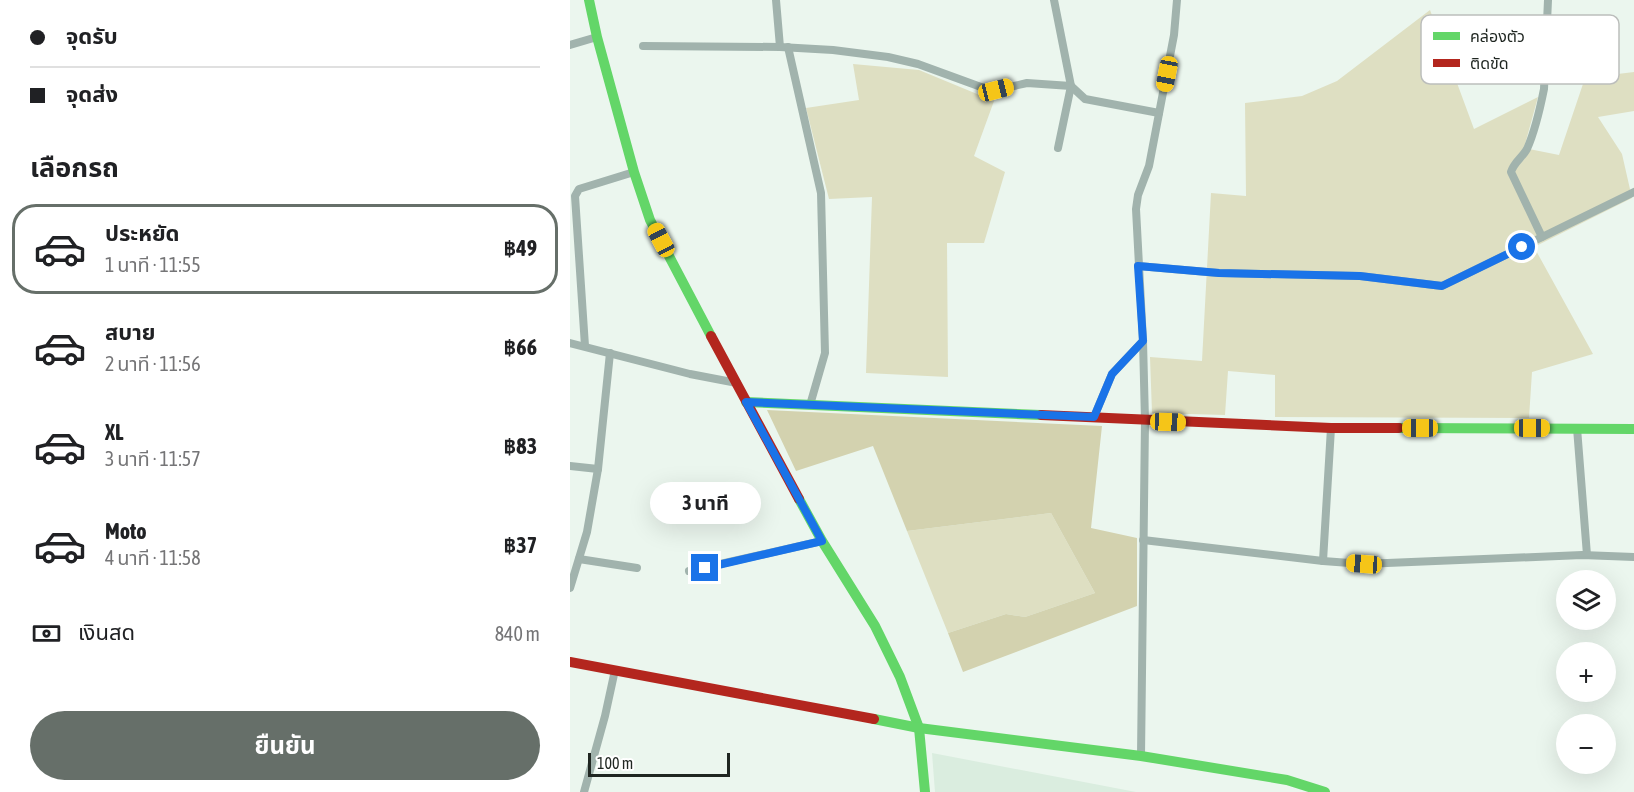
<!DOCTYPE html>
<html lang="th">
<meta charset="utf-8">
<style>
body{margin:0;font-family:"Asap Condensed","Noto Sans Thai",sans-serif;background:#f2f2f2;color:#202124;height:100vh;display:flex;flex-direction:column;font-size:22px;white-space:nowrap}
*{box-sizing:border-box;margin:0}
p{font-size:20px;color:#757577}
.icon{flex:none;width:33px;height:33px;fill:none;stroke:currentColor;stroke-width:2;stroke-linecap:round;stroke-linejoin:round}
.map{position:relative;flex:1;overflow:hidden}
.details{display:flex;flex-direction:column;background:#fff;width:570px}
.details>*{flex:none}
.top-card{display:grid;align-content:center;height:132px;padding:0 30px;background:#fff}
.controls{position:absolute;left:986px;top:570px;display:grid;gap:12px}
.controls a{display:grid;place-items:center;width:60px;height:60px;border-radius:50%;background:#fff;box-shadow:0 6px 24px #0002;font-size:30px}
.scale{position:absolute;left:18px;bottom:15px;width:142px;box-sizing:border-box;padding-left:6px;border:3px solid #1f2621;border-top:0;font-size:16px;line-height:21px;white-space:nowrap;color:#1f2621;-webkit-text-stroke:4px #fff;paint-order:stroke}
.end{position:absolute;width:27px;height:27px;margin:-14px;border:8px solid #1a73e8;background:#fff;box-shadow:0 0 0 3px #fff}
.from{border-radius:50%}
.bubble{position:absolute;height:42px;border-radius:21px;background:#fff;box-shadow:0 6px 24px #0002;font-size:20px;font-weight:700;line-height:42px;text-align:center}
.car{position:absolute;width:18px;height:36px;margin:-18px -9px;border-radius:8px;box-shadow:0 0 4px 2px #0007;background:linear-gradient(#f5c518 24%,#345 0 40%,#f5c518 0 76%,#345 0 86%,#f5c518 0)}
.top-card b{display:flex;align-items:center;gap:21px;height:57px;font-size:22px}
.top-card b+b{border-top:2px solid #e0e0e0}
.top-card i{width:15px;height:15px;background:#202124}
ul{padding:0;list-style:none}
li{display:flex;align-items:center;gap:18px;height:90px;margin:0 12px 9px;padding:0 18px;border:3px solid transparent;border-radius:24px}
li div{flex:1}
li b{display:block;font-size:22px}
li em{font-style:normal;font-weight:700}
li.selected{border-color:#666f69}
li>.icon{width:54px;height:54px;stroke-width:1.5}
h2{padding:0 30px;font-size:27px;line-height:72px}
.pay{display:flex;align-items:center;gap:15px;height:66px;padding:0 30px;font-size:22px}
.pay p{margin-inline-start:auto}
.cta{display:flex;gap:12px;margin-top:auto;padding:12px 30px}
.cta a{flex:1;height:69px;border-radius:36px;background:#666f69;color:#fff;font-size:24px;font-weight:700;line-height:69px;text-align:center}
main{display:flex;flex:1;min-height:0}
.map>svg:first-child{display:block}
</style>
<main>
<section class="details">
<div class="top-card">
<b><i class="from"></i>จุดรับ</b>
<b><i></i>จุดส่ง</b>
</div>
<h2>เลือกรถ</h2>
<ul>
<li class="selected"><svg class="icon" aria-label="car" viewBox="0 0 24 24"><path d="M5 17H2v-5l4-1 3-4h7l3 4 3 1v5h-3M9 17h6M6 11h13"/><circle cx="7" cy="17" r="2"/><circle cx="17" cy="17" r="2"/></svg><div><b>ประหยัด</b><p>1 นาที · 11:55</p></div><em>฿49</em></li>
<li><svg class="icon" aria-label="car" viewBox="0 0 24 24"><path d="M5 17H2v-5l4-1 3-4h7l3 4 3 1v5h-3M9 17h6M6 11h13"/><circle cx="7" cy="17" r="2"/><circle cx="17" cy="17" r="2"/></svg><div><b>สบาย</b><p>2 นาที · 11:56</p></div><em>฿66</em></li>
<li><svg class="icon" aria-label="car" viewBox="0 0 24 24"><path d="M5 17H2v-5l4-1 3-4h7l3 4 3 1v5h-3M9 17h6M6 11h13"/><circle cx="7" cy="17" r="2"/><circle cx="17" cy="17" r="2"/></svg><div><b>XL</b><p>3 นาที · 11:57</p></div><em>฿83</em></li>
<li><svg class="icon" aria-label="car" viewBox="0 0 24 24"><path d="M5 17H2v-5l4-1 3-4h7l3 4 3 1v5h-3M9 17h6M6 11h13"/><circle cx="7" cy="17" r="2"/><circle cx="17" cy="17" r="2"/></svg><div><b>Moto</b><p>4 นาที · 11:58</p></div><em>฿37</em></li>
</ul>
<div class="pay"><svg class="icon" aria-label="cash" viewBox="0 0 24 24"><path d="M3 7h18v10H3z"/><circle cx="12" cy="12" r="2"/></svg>เงินสด<p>840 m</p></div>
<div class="cta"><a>ยืนยัน</a></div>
</section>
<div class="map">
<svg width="1064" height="792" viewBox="0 0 1064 792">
<rect width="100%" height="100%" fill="#ebf6ee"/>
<path fill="#daeddf" d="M 362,753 L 566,792 L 567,792 L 365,792 Z"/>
<g fill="#dedfc2">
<path d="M 860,10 L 904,129 L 968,97 L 954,148 L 989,155 L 1015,78 L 1064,72 L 1064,111 L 1028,117 L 1052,154 L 1062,198 L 964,247 L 1023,354 L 962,372 L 959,418 L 705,417 L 705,375 L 658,371 L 655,415 L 582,413 L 580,357 L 632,361 L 641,193 L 676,196 L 675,103 L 732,96 L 767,81 Z"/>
<path d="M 283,64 L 349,70 L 424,101 L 404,156 L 435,172 L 414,243 L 377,243 L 378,377 L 296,373 L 302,197 L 259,199 L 236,108 L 289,100 Z"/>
<path d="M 481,513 L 525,593 L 455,617 L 436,614 L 378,633 L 337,531 Z"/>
</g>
<path fill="#d3d2af" d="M 197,410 L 532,426 L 521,528 L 567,538 L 567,606 L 393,672 L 378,633 L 436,614 L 455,617 L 525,593 L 481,513 L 337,531 L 303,446 L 226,471 Z"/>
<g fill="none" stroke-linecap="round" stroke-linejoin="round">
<g stroke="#a1b3ad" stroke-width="8">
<path d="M 206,0 L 210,47"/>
<path d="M 484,0 L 501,86 L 515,99 L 589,113"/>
<path d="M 0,45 L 27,37"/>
<path d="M 73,46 L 210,47 L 263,50 L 318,57 L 348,64 L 411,87 L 426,90 L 457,83 L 501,86 L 488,148"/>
<path d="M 218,47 L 251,193 L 255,353 L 240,405"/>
<path d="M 972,237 L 941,172 C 944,162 952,158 957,149 C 965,131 970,109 974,89 L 978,0"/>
<path d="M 568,266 L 649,273 L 790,276 L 872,286 L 1064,192"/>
<path d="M 0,343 L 120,374 L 167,383"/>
<path d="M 15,346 L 5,196 L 9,189 L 64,172"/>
<path d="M 524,417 L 542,374 L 573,341"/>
<path d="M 1007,428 L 1017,555"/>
<path d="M 0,466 L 28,469"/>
<path d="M 573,540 L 753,561 L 793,564 L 1012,555 L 1064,557"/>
<path d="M 9,559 L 67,568"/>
<path d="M 753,561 L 761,428"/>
<path d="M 119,571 L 252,541"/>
<path d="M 0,588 L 17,532 L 28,469 L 40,353"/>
<path d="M 571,756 L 575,421 L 573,341 L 566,209 L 568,195 L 579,166 L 604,35 L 607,0"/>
<path d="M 14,792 L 35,716 L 45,670"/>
</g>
<g stroke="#63d668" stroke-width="10">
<path d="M 19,0 L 27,37 L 64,172 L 80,220 L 141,336"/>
<path d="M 176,402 L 471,415"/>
<path d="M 829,428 L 1064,429"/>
<path d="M 229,499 L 252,541 L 305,626 L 330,677 L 349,728 L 355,792"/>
<path d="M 304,719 L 349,728 L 571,756 L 717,780 L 755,792"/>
</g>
<g stroke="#b3261e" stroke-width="10">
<path d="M 141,336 L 229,499"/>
<path d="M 471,415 L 761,428 L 829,428"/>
<path d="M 0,662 L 304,719"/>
</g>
</g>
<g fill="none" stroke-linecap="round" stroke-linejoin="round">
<path stroke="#1a73e8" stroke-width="8" d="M 135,568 L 252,541 L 176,402 L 524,417 L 542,374 L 573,341 L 568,266 L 649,273 L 790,276 L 872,286 L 952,247"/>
</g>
<rect x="851" y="15" width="198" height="69" rx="9" fill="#fff" stroke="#bcbebc" stroke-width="1.5"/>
<rect x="863" y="32" width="27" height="8" fill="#63d668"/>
<rect x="863" y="59" width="27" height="8" fill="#b3261e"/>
<g font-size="16" fill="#1f2621">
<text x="900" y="42">คล่องตัว</text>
<text x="900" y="69">ติดขัด</text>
</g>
</svg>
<div class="controls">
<a><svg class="icon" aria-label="layers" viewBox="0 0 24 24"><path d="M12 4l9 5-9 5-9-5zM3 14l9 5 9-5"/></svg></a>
<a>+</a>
<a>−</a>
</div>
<div class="scale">100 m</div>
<i class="end from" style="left:952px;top:247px"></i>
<i class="end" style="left:135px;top:568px"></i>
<div class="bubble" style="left:80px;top:482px;width:111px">3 นาที</div>
<i class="car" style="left:597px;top:74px;rotate:191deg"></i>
<i class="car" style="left:426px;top:90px;rotate:76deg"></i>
<i class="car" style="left:91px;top:240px;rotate:332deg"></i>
<i class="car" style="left:598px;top:422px;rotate:92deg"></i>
<i class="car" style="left:850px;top:428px;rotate:270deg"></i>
<i class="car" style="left:962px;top:428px;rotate:90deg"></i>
<i class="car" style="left:794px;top:564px;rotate:274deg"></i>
</div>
</main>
